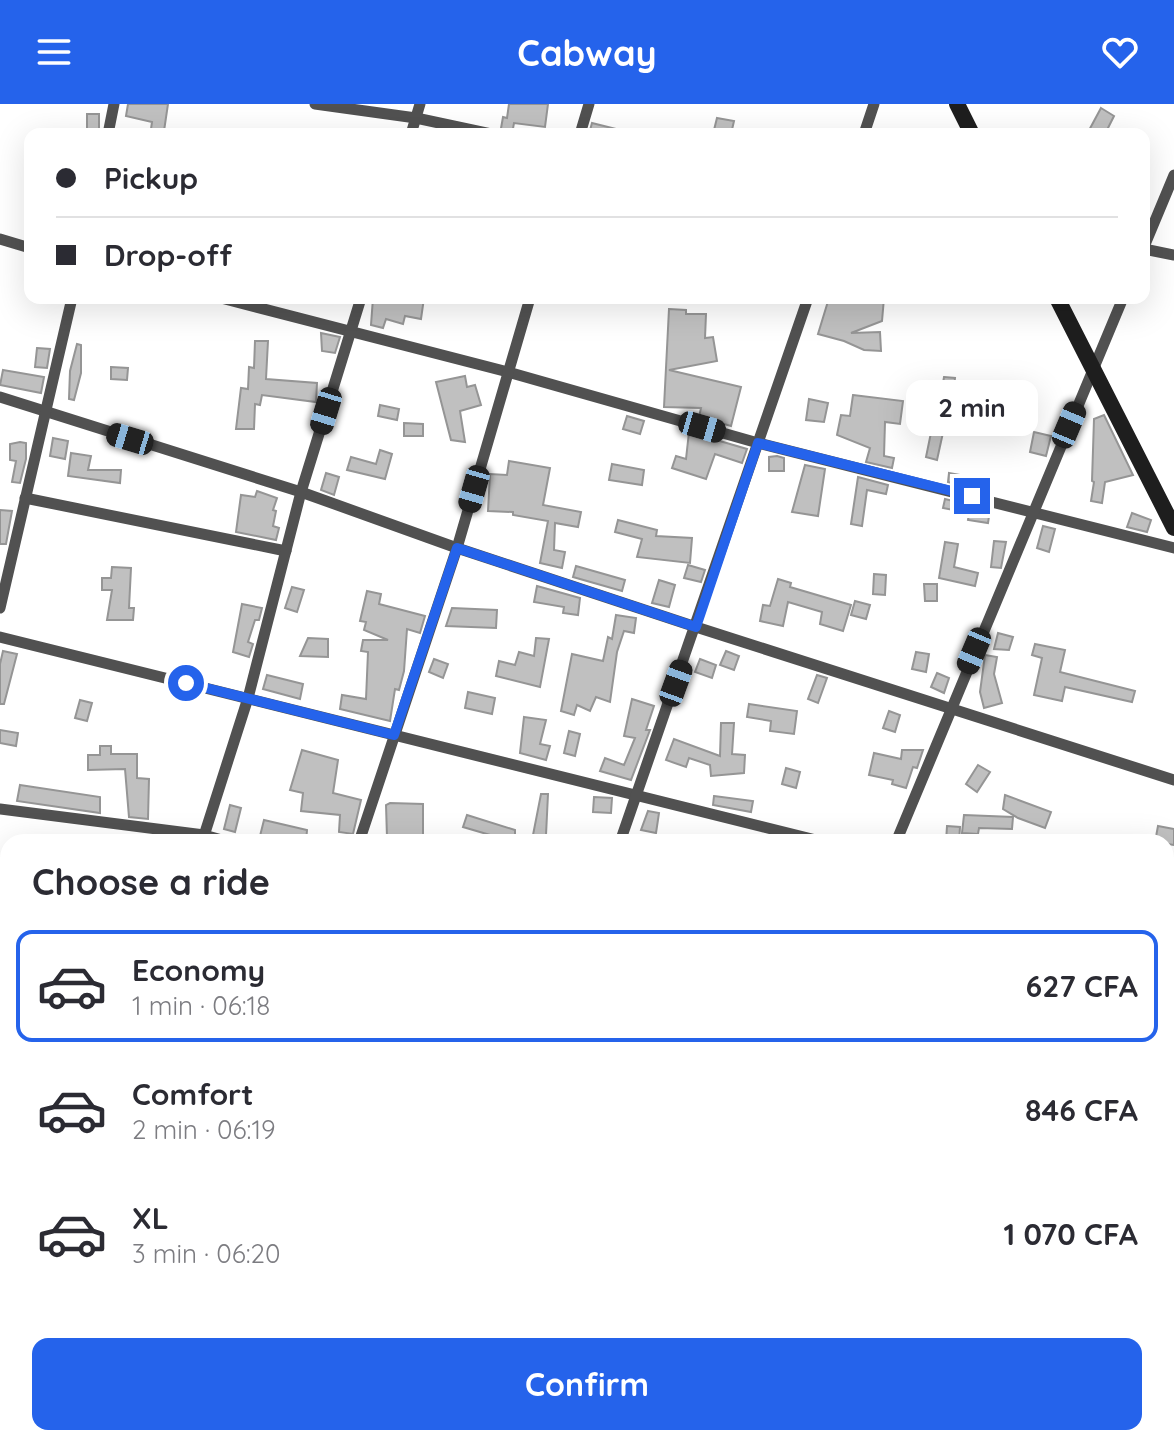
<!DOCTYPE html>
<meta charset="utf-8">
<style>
body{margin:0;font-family:Quicksand,sans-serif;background:#f7f7f7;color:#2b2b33;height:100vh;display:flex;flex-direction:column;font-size:30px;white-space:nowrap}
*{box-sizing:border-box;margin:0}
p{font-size:26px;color:#7c7c81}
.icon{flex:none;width:44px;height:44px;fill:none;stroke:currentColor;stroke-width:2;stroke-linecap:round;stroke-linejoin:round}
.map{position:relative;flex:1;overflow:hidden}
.panel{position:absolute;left:0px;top:730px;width:1174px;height:612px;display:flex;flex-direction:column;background:#fff;border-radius:24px 24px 0 0;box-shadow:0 8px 32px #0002}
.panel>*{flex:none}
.banner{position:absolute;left:24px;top:24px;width:1126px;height:176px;border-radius:16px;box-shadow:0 8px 32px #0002;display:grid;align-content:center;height:176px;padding:0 32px;background:#fff}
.end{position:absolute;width:36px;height:36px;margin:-18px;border:10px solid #2563eb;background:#fff;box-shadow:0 0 0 4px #fff}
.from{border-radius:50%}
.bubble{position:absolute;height:56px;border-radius:16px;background:#fff;box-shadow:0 8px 32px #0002;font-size:26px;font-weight:700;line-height:56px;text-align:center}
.car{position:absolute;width:24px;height:48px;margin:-24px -12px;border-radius:10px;box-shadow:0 0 6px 2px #0007;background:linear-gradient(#222 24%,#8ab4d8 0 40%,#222 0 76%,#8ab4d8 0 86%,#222 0)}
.banner b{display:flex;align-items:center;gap:28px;height:76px;font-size:30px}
.banner b+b{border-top:2px solid #e1e1e2}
.banner i{width:20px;height:20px;background:#2b2b33}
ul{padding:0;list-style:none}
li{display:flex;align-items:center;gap:24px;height:112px;margin:0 16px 12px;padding:0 16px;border:4px solid transparent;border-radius:16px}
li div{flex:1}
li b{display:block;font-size:30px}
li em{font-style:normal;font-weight:700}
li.selected{border-color:#2563eb}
li>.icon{width:72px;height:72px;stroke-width:1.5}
h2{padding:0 32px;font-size:36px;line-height:96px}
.action{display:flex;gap:16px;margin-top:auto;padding:16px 32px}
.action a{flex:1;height:92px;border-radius:16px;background:#2563eb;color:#fff;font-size:32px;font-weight:700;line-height:92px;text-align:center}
header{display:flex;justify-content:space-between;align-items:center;height:104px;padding:0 32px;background:#2563eb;color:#fff;font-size:36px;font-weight:700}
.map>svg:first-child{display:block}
</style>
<header><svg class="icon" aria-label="menu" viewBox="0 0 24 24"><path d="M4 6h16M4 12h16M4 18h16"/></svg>Cabway<svg class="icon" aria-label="heart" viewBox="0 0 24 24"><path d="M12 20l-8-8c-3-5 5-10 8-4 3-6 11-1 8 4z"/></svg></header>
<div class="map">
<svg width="1174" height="1342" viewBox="0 0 1174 1342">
<rect width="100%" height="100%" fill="#fff"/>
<g fill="#c0c0c0" stroke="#959595" stroke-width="2">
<path d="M 128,0 L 168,0 L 164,27 L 151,25 L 152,18 L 126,12 Z"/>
<path d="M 509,0 L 548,0 L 545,23 L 514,19 L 512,30 L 500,30 L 503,13 L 507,14 Z"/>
<path d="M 1101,4 L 1114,12 L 1105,30 L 1087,30 Z"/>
<rect x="87" y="10" width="12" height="20"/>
<path d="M 717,14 L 734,17 L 731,30 L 713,30 Z"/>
<path d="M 592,19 L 620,26 L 619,30 L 589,30 Z"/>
<path d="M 373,194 L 424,194 L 421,215 L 405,212 L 403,220 L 386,215 L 383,224 L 371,221 Z"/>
<path d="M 829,194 L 884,194 L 882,217 L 851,229 L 880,228 L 881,247 L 864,246 L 844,237 L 818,230 Z"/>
<path d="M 669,205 L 686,206 L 686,210 L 706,210 L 705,234 L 713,233 L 717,257 L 669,266 L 741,283 L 731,322 L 699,313 L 701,304 L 664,303 Z"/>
<path d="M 321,229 L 340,233 L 335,249 L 322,247 Z"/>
<path d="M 255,237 L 268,237 L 266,275 L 317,279 L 316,298 L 262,291 L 260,301 L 255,300 L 254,325 L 236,325 L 241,284 L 248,285 L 249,263 L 254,264 Z"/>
<path d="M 77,240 L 81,241 L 81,269 L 74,296 L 69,295 L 70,267 Z"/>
<path d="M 37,244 L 50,245 L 47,264 L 35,263 Z"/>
<path d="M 111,263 L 128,264 L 127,276 L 111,275 Z"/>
<path d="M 3,266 L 44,273 L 41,289 L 0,281 Z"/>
<path d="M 465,272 L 467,283 L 475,281 L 481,301 L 460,307 L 465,338 L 451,336 L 436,278 Z"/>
<path d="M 944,273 L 955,274 L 953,293 L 941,291 Z"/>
<path d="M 853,291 L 903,297 L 900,320 L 885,318 L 884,352 L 894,354 L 892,364 L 866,358 L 870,344 L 837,331 L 841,311 L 850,312 Z"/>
<path d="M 809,295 L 828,299 L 824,318 L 806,316 Z"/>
<path d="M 380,301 L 399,305 L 397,316 L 378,312 Z"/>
<path d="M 1104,311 L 1133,371 L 1105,378 L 1102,399 L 1091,397 L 1094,378 L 1092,377 L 1094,315 Z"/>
<path d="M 627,312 L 644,317 L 640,330 L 623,325 Z"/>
<path d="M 934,314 L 946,315 L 937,356 L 926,353 Z"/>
<path d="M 404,319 L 423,320 L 423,332 L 404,332 Z"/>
<path d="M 689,328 L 747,345 L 742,359 L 715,350 L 706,375 L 672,364 L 676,352 L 686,355 Z"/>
<path d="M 1034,328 L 1051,332 L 1046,352 L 1030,348 Z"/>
<path d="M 53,334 L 68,337 L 65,355 L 50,352 Z"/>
<path d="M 20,338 L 26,339 L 26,355 L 20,379 L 12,378 L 16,357 L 10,356 L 10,340 Z"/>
<path d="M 380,346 L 392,350 L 385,375 L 347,366 L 351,353 L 376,360 Z"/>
<path d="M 71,349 L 91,352 L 88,366 L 121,366 L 120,379 L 68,372 Z"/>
<path d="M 777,352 L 784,354 L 784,367 L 769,367 L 769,353 Z"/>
<path d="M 509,357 L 550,364 L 543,401 L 581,408 L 578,423 L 555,419 L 554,446 L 565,448 L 562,464 L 540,459 L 548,417 L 513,411 L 513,408 L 488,407 L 490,370 L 507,371 Z"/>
<path d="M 612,360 L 644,366 L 642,381 L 609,376 Z"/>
<path d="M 805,361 L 825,365 L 818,412 L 792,408 Z"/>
<path d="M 326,369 L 339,373 L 334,391 L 321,386 Z"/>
<path d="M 949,369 L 977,374 L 974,385 L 948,378 Z"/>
<path d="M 858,373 L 888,381 L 886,390 L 867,386 L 862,422 L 851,420 Z"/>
<path d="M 257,387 L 277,394 L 273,406 L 276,407 L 273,422 L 279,424 L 276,436 L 236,428 L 241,391 L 255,393 Z"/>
<path d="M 945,395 L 990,406 L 988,419 L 968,416 L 969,409 L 943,404 Z"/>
<path d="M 0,406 L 12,407 L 6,440 L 0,440 Z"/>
<path d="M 1132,409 L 1151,416 L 1147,428 L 1127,423 Z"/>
<path d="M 618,416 L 657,426 L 656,432 L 692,434 L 690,459 L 637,453 L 642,435 L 615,428 Z"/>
<path d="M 1043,422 L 1055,425 L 1049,448 L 1037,444 Z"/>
<path d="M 994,437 L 1006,438 L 1001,464 L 991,463 Z"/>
<path d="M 945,438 L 958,440 L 954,463 L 978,469 L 975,482 L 939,474 Z"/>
<path d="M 688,461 L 705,466 L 701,478 L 684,474 Z"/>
<path d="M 576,462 L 625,476 L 622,487 L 573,473 Z"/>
<path d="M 112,463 L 131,464 L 129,504 L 134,504 L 133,516 L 107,516 L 112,486 L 102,486 L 102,474 L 111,474 Z"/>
<path d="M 874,470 L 886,471 L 885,491 L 873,490 Z"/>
<path d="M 778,475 L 791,479 L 790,483 L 851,501 L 843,527 L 820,520 L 822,508 L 788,498 L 783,522 L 760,517 L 763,501 L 770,502 Z"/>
<path d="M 659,476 L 675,481 L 669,503 L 652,499 Z"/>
<path d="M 924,480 L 937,480 L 937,497 L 925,497 Z"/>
<path d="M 537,482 L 580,494 L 578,511 L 563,509 L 564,503 L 534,498 Z"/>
<path d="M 292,483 L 304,486 L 297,508 L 285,504 Z"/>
<path d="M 367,487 L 381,490 L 379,500 L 425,512 L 420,529 L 407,525 L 404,567 L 399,586 L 395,585 L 390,617 L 340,605 L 342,591 L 366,595 L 368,548 L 361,547 L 363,536 L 388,536 L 364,526 L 366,518 L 360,517 Z"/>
<path d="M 855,497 L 870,501 L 866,515 L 851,511 Z"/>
<path d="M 242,500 L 262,504 L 259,516 L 255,516 L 248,538 L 253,540 L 249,553 L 233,548 Z"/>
<path d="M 452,504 L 497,506 L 496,524 L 446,522 Z"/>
<path d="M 616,511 L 636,514 L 634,529 L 624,527 L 617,548 L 610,598 L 596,593 L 590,607 L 577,601 L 574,611 L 561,607 L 572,550 L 603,557 L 608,533 L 612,535 Z"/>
<path d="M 998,529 L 1013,533 L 1009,546 L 994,545 Z"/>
<path d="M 308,534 L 328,535 L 328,553 L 300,552 Z"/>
<path d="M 536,534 L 549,535 L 540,583 L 496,572 L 499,557 L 515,561 L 519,548 L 534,552 Z"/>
<path d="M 1035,540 L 1065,546 L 1060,568 L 1135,587 L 1132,598 L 1065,583 L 1062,597 L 1034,591 L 1042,554 L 1032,551 Z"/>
<path d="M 3,547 L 17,550 L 4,600 L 0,600 L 0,560 Z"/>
<path d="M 726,547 L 739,552 L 734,566 L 720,561 Z"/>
<path d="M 916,548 L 929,550 L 926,568 L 912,565 Z"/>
<path d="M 985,551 L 997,553 L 994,570 L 1002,599 L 984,604 L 980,588 Z"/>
<path d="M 434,555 L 448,560 L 443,574 L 429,568 Z"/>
<path d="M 700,555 L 716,561 L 712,574 L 695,568 Z"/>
<path d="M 937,569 L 949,574 L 944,589 L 931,583 Z"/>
<path d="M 267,571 L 303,580 L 300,595 L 263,585 Z"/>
<path d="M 817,571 L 827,574 L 818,599 L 808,595 Z"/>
<path d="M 468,588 L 495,594 L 492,610 L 465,604 Z"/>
<path d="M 632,595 L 654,602 L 646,626 L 650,626 L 631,676 L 600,667 L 605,654 L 624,661 L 635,634 L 624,632 Z"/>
<path d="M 80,596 L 92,599 L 87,617 L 75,614 Z"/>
<path d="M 749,600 L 797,607 L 794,630 L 770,627 L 771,617 L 747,613 Z"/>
<path d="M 889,607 L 900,611 L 895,628 L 883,624 Z"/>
<path d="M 524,613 L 546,616 L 540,640 L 550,642 L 546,656 L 520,649 Z"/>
<path d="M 721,619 L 734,619 L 732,650 L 745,651 L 744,669 L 711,672 L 710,661 L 689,654 L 686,663 L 666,656 L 674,635 L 720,652 Z"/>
<path d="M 0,626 L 18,629 L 16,642 L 0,639 Z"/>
<path d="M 569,627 L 580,630 L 575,652 L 564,649 Z"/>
<path d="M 100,642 L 111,642 L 111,650 L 137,650 L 137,674 L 149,675 L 148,715 L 129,713 L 125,665 L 88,666 L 88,651 L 100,651 Z"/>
<path d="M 302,646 L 338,656 L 333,689 L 361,696 L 353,730 L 339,728 L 340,711 L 301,707 L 303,689 L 290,686 Z"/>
<path d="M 902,646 L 923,646 L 917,664 L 913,663 L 906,684 L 892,680 L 893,676 L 869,671 L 874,649 L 901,655 Z"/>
<path d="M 978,661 L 990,668 L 977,688 L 966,680 Z"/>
<path d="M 786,664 L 800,668 L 796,684 L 782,680 Z"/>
<path d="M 20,681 L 100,693 L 100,709 L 17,697 Z"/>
<path d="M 541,690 L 548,690 L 546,731 L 533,731 Z"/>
<path d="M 1005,691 L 1051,708 L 1045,724 L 1018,714 L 1003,705 Z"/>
<path d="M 714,692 L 753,697 L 751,708 L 713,701 Z"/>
<path d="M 594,693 L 612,694 L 611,709 L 593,708 Z"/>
<path d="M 390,699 L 423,700 L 423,738 L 387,733 L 386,701 Z"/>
<path d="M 230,701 L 241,704 L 235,728 L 224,725 Z"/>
<path d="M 648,707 L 659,709 L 656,729 L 641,726 Z"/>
<path d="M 467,711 L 515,726 L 515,738 L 497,738 L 497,733 L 463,723 Z"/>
<path d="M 964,711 L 1013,713 L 1012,725 L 979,724 L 978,730 L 962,729 Z"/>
<path d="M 264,716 L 307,726 L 306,738 L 282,738 L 260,732 Z"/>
<path d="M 947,722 L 960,723 L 959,738 L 946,738 Z"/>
<path d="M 1158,722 L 1174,725 L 1174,741 L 1155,738 Z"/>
</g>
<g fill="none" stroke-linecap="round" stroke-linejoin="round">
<g stroke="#515151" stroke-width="11">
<path d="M 315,0 L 416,14 L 491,30"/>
<path d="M 108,30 L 114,0"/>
<path d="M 411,30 L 420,0"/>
<path d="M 580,30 L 589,0"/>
<path d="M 864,30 L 874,0"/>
<path d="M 0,135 L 30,144"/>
<path d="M 1144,143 L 1174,71"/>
<path d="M 1144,145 L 1174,151"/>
<path d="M 221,194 L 508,268 L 758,339 L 1174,444"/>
<path d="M 0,293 L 301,388 L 457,444 L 696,523 L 1174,676"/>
<path d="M 25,394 L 286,447"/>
<path d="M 0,504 L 72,194"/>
<path d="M 0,533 L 824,738"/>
<path d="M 0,705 L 204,731 L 229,738"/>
<path d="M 202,738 L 248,594 L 301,388 L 361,194"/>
<path d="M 359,738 L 457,444 L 530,194"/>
<path d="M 620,738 L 808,194"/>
<path d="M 896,738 L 1123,194"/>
<path d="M 1166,822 L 1174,824"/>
<path d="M 0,856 L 8,859"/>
<path d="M 1166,935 L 1174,923"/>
<path d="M 1166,964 L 1174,966"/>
<path d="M 0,1088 L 8,1089"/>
<path d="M 1166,1139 L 1174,1141"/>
<path d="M 1166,1212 L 1174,1214"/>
<path d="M 1166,1240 L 1174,1228"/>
<path d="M 513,1334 L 521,1342"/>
<path d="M 1104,1334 L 1140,1342"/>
<path d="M 170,1342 L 172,1334"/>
<path d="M 648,1342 L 651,1334"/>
<path d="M 866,1342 L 872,1334"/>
</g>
<g stroke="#1e1e1e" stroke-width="16">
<path d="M 957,0 L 972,30"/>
<path d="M 1057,194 L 1174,424"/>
</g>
</g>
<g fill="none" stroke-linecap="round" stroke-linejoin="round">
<path stroke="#2563eb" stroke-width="10" d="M 186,579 L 394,631 L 457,444 L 696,523 L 758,339 L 972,392"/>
</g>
</svg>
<i class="end from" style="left:186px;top:579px"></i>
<i class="end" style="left:972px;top:392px"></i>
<div class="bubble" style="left:906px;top:276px;width:132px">2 min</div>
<i class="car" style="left:326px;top:307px;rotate:197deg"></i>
<i class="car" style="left:1069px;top:321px;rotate:23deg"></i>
<i class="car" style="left:702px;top:323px;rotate:106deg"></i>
<i class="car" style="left:130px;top:335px;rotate:287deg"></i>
<i class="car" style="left:474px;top:385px;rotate:196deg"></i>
<i class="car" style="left:974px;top:547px;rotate:203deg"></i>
<i class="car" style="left:676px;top:579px;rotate:20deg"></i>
<div class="banner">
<b><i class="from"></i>Pickup</b>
<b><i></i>Drop-off</b>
</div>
<section class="panel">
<h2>Choose a ride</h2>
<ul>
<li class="selected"><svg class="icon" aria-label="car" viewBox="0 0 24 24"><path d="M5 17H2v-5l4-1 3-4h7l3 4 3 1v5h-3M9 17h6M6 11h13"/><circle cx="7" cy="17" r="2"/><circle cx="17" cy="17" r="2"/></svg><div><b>Economy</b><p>1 min · 06:18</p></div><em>627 CFA</em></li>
<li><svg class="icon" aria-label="car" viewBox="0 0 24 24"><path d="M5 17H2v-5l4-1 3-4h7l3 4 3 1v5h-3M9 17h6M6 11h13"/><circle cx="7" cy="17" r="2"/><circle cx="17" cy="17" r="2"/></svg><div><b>Comfort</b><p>2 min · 06:19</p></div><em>846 CFA</em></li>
<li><svg class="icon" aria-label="car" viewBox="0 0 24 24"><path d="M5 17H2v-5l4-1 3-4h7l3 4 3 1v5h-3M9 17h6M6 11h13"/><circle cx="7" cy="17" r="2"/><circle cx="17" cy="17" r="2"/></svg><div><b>XL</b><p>3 min · 06:20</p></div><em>1 070 CFA</em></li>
</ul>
<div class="action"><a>Confirm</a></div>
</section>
</div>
